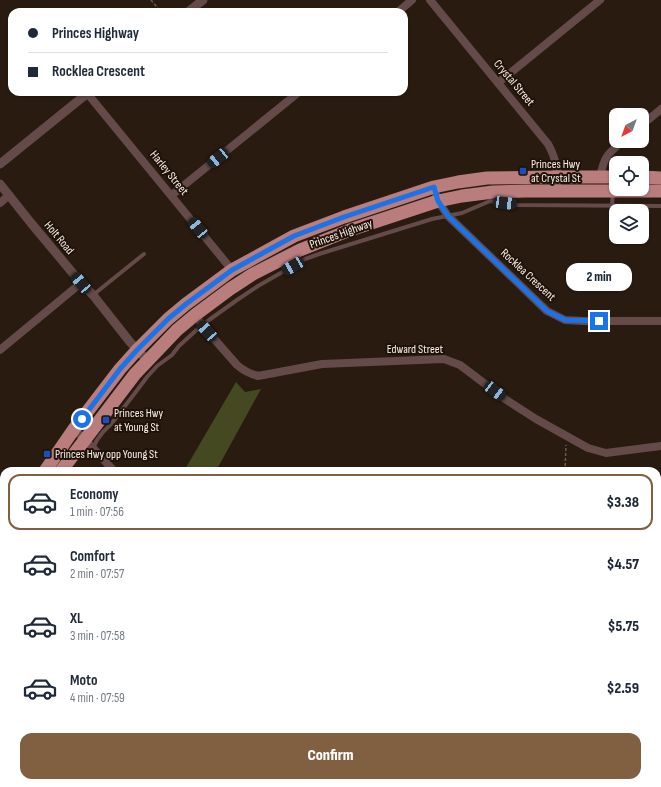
<!DOCTYPE html>
<meta charset="utf-8">
<style>
body{margin:0;font-family:"Sofia Sans Condensed",sans-serif;background:#f2f2f3;color:#1f2937;height:100vh;display:flex;flex-direction:column;font-size:15px;white-space:nowrap}
*{box-sizing:border-box;margin:0}
p{font-size:13px;color:#747a83}
.icon{flex:none;width:22px;height:22px;fill:none;stroke:currentColor;stroke-width:2;stroke-linecap:round;stroke-linejoin:round}
.map{position:relative;flex:1;overflow:hidden}
.side{position:absolute;left:0px;top:467px;width:661px;height:320px;display:flex;flex-direction:column;background:#fff;border-radius:12px 12px 0 0;box-shadow:0 1px 3px #0004}
.side>*{flex:none}
.hud{position:absolute;left:8px;top:8px;width:400px;height:88px;border-radius:12px;box-shadow:0 1px 3px #0004;display:grid;align-content:center;height:88px;padding:0 20px;background:#fff}
.needle{width:26px;rotate:221deg}
.tools{position:absolute;left:609px;top:108px;display:grid;gap:8px}
.tools a{display:grid;place-items:center;width:40px;height:40px;border-radius:8px;background:#fff;box-shadow:0 1px 3px #0004;font-size:20px}
.end{position:absolute;width:18px;height:18px;margin:-9px;border:5px solid #1a73e8;background:#fff;box-shadow:0 0 0 2px #fff}
.from{border-radius:50%}
.bubble{position:absolute;height:28px;border-radius:12px;background:#fff;box-shadow:0 1px 3px #0004;font-size:13px;font-weight:800;line-height:28px;text-align:center}
.car{position:absolute;width:12px;height:24px;margin:-12px -6px;border-radius:5px;box-shadow:0 0 3px 1px #0007;background:linear-gradient(#222 24%,#8ab4d8 0 40%,#222 0 76%,#8ab4d8 0 86%,#222 0)}
.hud b{display:flex;align-items:center;gap:14px;height:38px;font-size:15px}
.hud b+b{border-top:1px solid #e0e1e3}
.hud i{width:10px;height:10px;background:#1f2937}
ul{padding:7px 0 0;list-style:none}
li{display:flex;align-items:center;gap:12px;height:56px;margin:0 8px 6px;padding:0 12px;border:2px solid transparent;border-radius:12px}
li div{flex:1}
li b{display:block;font-size:15px}
li em{font-style:normal;font-weight:800}
li.current{border-color:#815f41}
li>.icon{width:36px;height:36px;stroke-width:1.5}
.button{display:flex;gap:8px;margin-top:auto;padding:8px 20px}
.button a{flex:1;height:46px;border-radius:12px;background:#815f41;color:#fff;font-size:16px;font-weight:800;line-height:46px;text-align:center}
.map>svg:first-child{display:block}
</style>
<div class="map">
<svg width="661" height="787" viewBox="0 0 661 787">
<rect width="100%" height="100%" fill="#291b10"/>
<g fill="#444922">
<path d="M 236,382 L 245,392 L 261,389 L 216,471 L 184,471 Z"/>
<path d="M 661,707 L 661,787 L 480,787 L 477,783 L 657,783 L 657,708 Z"/>
<path d="M 335,783 L 472,783 L 474,787 L 337,787 Z"/>
</g>
<g fill="none" stroke-linecap="round" stroke-linejoin="round">
<g stroke="#6a5d53" stroke-width="1.5" stroke-dasharray="3 2" stroke-linecap="butt">
<path d="M 151,0 L 161,12"/>
<path d="M 565,471 L 566,445"/>
</g>
<g stroke="#654a4a" stroke-width="4">
<path d="M 612,205 L 613,192"/>
<path d="M 93,295 L 144,254"/>
<path d="M 93,448 L 97,440 L 103,432 L 112,423 L 138,389 L 147,377 L 157,366 L 172,355 L 179,346 L 202,325 L 237,300 L 258,286 L 305,259 L 319,254 L 432,219 L 462,213 L 490,201 L 518,205 L 661,206"/>
<path d="M 321,783 L 323,787"/>
</g>
<g stroke="#654a4a" stroke-width="8">
<path d="M 430,0 L 548,144 C 557,160 558,173 557,191"/>
<path d="M 398,12 L 412,0"/>
<path d="M 498,83 L 600,0"/>
<path d="M 87,93 L 232,270"/>
<path d="M 642,125 L 661,109"/>
<path d="M 600,177 C 604,157 607,154 623,141"/>
<path d="M 434,187 L 438,201 L 448,216 L 547,311 L 565,320 L 583,321 L 661,321"/>
<path d="M 172,195 L 299,92"/>
<path d="M 0,203 L 9,195"/>
<path d="M 195,315 L 202,325 L 237,365 C 244,371 250,374 258,376 L 322,364 L 444,359 L 460,365 L 505,399 L 536,419 L 588,448 L 606,453 L 661,446"/>
<path d="M 0,350 L 81,283"/>
<path d="M 74,429 L 93,448 L 114,471"/>
<path d="M 0,757 L 4,754"/>
<path d="M 157,783 L 157,787"/>
</g>
<g stroke="#654a4a" stroke-width="9">
<path d="M 188,12 L 203,0"/>
<path d="M 0,164 L 89,92"/>
<path d="M 0,184 L 31,223 L 81,283 L 93,295 L 130,342 L 147,360"/>
<path d="M 657,651 L 661,650"/>
<path d="M 254,787 L 258,783"/>
</g>
<g stroke="#b87d7c" stroke-width="13">
<path d="M 642,177 L 661,178"/>
<path d="M 45,471 L 74,429 L 120,369 L 137,350 L 168,319 L 186,304 L 232,270 L 294,236 L 344,217 L 434,187 L 458,182 L 487,178 L 558,177 L 616,177"/>
<path d="M 61,471 L 135,374 L 177,330 L 195,315 L 230,289 L 253,274 L 300,250 L 350,230 L 438,201 L 462,196 L 493,192 L 526,191 L 661,191"/>
<path d="M 0,519 L 4,517"/>
<path d="M 0,536 L 4,534"/>
</g>
</g>
<g fill="none" stroke-linecap="round" stroke-linejoin="round">
<path stroke="#1a73e8" stroke-width="5" d="M 82,419 L 120,369 L 137,350 L 168,319 L 186,304 L 232,270 L 294,236 L 344,217 L 434,187 L 438,201 L 448,216 L 547,311 L 565,320 L 599,321"/>
</g>
<g fill="#1a4fb4" stroke="#1f1208" stroke-width="1.5">
<rect x="519" y="167" width="8" height="8" rx="2"/>
<rect x="102" y="416" width="8" height="8" rx="2"/>
<rect x="43" y="450" width="8" height="8" rx="2"/>
</g>
<g text-anchor="middle" dominant-baseline="central" stroke-width="4" stroke-linejoin="round" paint-order="stroke">
<g font-size="12" fill="#faf0e9" stroke="#1f1208">
<text transform="translate(514 83) rotate(50)">Crystal Street</text>
<text transform="translate(169 173) rotate(51)">Harley Street</text>
<text transform="translate(341 234) rotate(-20)">Princes Highway</text>
<text transform="translate(59 238) rotate(50)">Holt Road</text>
<text transform="translate(528 275) rotate(43)">Rocklea Crescent</text>
<text x="415" y="349">Edward Street</text>
</g>
<g font-size="12" fill="#faf0e9" stroke="#1f1208" text-anchor="start">
<text x="531" y="164">Princes Hwy<tspan x="531" dy="14">at Crystal St</tspan></text>
<text x="114" y="413">Princes Hwy<tspan x="114" dy="14">at Young St</tspan></text>
<text x="55" y="454">Princes Hwy opp Young St</text>
</g>
</g>
</svg>
<div class="tools">
<a><svg class="needle" viewBox="-14 -14 28 28"><path d="M0-13l5 13h-10z" fill="#e53935"/><path d="M0 13l5-13h-10z" fill="#747a83"/></svg></a>
<a><svg class="icon" aria-label="locate" viewBox="0 0 24 24"><circle cx="12" cy="12" r="6"/><path d="M12 2v4M12 18v4M2 12h4M18 12h4"/></svg></a>
<a><svg class="icon" aria-label="layers" viewBox="0 0 24 24"><path d="M12 4l9 5-9 5-9-5zM3 14l9 5 9-5"/></svg></a>
</div>
<i class="end from" style="left:82px;top:419px"></i>
<i class="end" style="left:599px;top:321px"></i>
<div class="bubble" style="left:566px;top:263px;width:66px">2 min</div>
<i class="car" style="left:218px;top:158px;rotate:231deg"></i>
<i class="car" style="left:505px;top:203px;rotate:97deg"></i>
<i class="car" style="left:198px;top:228px;rotate:321deg"></i>
<i class="car" style="left:293px;top:266px;rotate:240deg"></i>
<i class="car" style="left:81px;top:283px;rotate:320deg"></i>
<i class="car" style="left:207px;top:331px;rotate:318deg"></i>
<i class="car" style="left:495px;top:391px;rotate:127deg"></i>
<div class="hud">
<b><i class="from"></i>Princes Highway</b>
<b><i></i>Rocklea Crescent</b>
</div>
<section class="side">
<ul>
<li class="current"><svg class="icon" aria-label="car" viewBox="0 0 24 24"><path d="M5 17H2v-5l4-1 3-4h7l3 4 3 1v5h-3M9 17h6M6 11h13"/><circle cx="7" cy="17" r="2"/><circle cx="17" cy="17" r="2"/></svg><div><b>Economy</b><p>1 min · 07:56</p></div><em>$3.38</em></li>
<li><svg class="icon" aria-label="car" viewBox="0 0 24 24"><path d="M5 17H2v-5l4-1 3-4h7l3 4 3 1v5h-3M9 17h6M6 11h13"/><circle cx="7" cy="17" r="2"/><circle cx="17" cy="17" r="2"/></svg><div><b>Comfort</b><p>2 min · 07:57</p></div><em>$4.57</em></li>
<li><svg class="icon" aria-label="car" viewBox="0 0 24 24"><path d="M5 17H2v-5l4-1 3-4h7l3 4 3 1v5h-3M9 17h6M6 11h13"/><circle cx="7" cy="17" r="2"/><circle cx="17" cy="17" r="2"/></svg><div><b>XL</b><p>3 min · 07:58</p></div><em>$5.75</em></li>
<li><svg class="icon" aria-label="car" viewBox="0 0 24 24"><path d="M5 17H2v-5l4-1 3-4h7l3 4 3 1v5h-3M9 17h6M6 11h13"/><circle cx="7" cy="17" r="2"/><circle cx="17" cy="17" r="2"/></svg><div><b>Moto</b><p>4 min · 07:59</p></div><em>$2.59</em></li>
</ul>
<div class="button"><a>Confirm</a></div>
</section>
</div>
